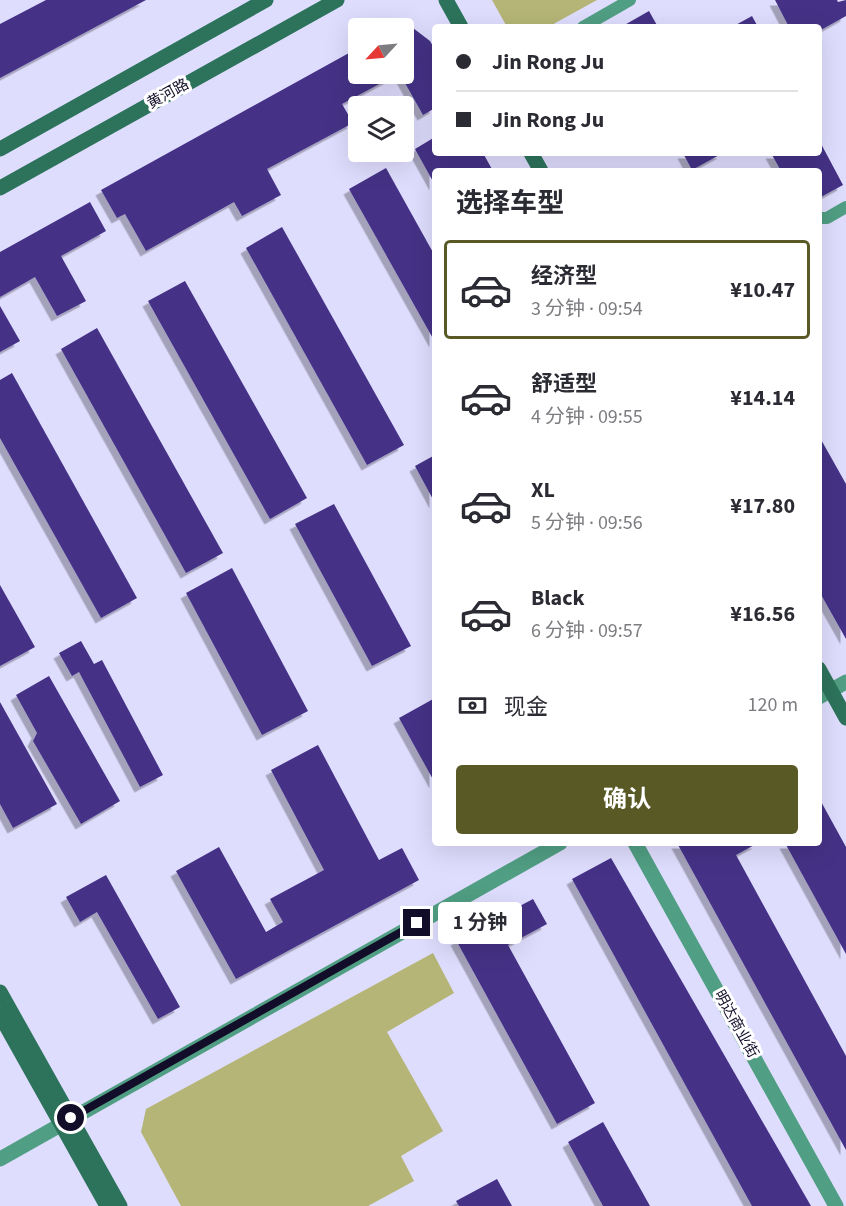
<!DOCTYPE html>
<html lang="zh">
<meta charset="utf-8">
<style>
body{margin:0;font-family:"Source Sans 3","Noto Sans SC",sans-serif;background:#f2f2f3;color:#2b2b33;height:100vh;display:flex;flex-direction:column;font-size:22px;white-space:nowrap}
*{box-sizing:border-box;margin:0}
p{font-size:20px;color:#7c7c81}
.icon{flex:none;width:33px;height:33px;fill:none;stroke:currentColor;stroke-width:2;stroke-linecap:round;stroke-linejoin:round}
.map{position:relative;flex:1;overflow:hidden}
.sheet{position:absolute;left:432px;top:168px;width:390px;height:678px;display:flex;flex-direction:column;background:#fff;border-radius:6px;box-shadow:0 6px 24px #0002}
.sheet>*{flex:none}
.banner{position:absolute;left:432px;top:24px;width:390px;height:132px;border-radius:6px;box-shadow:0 6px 24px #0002;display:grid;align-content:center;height:132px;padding:0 24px;background:#fff}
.needle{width:39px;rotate:244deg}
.buttons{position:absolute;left:348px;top:18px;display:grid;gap:12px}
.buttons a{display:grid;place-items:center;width:66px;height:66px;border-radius:6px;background:#fff;box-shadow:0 6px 24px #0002;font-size:30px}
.end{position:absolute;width:27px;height:27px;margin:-14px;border:8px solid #120d29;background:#fff;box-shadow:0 0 0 3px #fff}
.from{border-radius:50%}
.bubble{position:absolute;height:42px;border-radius:6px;background:#fff;box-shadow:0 6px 24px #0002;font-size:20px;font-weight:700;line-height:42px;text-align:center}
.banner b{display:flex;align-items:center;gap:21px;height:57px;font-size:22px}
.banner b+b{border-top:2px solid #e1e1e2}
.banner i{width:15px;height:15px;background:#2b2b33}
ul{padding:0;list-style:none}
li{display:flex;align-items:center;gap:18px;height:99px;margin:0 12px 9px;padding:0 12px;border:3px solid transparent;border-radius:6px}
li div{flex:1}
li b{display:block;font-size:22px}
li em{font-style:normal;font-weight:700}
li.active{border-color:#595926}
li>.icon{width:54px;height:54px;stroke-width:1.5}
h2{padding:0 24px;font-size:27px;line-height:72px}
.pay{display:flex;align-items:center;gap:15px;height:66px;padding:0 24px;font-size:22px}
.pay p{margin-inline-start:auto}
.button{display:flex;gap:12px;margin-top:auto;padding:12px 24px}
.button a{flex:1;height:69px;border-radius:6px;background:#595926;color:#fff;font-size:24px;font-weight:700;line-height:69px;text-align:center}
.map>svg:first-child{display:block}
</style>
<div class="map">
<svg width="846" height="1206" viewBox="0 0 846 1206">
<defs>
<filter id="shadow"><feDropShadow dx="-5.5" dy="5.5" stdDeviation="0" flood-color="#0004"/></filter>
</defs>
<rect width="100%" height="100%" fill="#dfddfd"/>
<g fill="#b4b576">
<path d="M 492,0 L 597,0 L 548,27 L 507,27 Z"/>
<path d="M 433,953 L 454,993 L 387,1032 L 443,1131 L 401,1156 L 414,1181 L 368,1206 L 181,1206 L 141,1132 L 146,1109 Z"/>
</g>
<g fill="#443186" filter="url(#shadow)">
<path d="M 46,0 L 146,0 L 0,78 L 0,24 Z"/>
<path d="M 775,0 L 837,0 L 838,2 L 846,0 L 846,16 L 819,31 L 819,27 L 789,27 Z"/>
<path d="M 649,11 L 658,27 L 621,27 Z"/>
<path d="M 752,16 L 758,27 L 732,27 Z"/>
<path d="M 404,28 L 413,28 L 430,41 L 435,50 L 435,108 L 423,115 L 400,74 L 404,74 Z"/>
<path d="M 358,48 L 358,74 L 398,74 L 342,104 L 353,123 L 267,169 L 281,195 L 242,216 L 234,202 L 146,251 L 125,214 L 117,218 L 101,190 Z"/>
<path d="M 435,137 L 435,153 L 483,153 L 493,171 L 435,171 L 435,185 L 415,149 Z"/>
<path d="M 819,140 L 843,185 L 819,198 L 819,171 L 781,171 L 771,153 L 819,153 Z"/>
<path d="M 683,153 L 723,153 L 692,170 Z"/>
<path d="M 386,168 L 435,256 L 435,342 L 349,189 Z"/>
<path d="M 90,202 L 106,231 L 61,256 L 86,301 L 57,316 L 35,277 L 0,297 L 0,252 Z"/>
<path d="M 282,227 L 404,445 L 367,465 L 246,248 Z"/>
<path d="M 185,281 L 307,498 L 270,519 L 148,301 Z"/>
<path d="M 0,306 L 20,341 L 0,352 Z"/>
<path d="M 97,328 L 223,553 L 186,573 L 61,349 Z"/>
<path d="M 12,373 L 137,598 L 101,618 L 0,438 L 0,380 Z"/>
<path d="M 819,436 L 846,484 L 846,639 L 819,591 Z"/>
<path d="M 435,455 L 435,503 L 415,466 Z"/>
<path d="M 334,504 L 411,646 L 372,666 L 295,524 Z"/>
<path d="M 232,568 L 308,711 L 262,735 L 186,593 Z"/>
<path d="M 0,585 L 35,647 L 0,666 Z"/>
<path d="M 81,641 L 94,664 L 102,660 L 163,775 L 140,787 L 79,672 L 72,676 L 59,653 Z"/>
<path d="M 49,676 L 120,801 L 81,824 L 33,741 L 37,733 L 16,695 Z"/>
<path d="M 435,698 L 435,783 L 399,718 Z"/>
<path d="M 0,702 L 57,804 L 13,828 L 0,804 Z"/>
<path d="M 318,745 L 379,860 L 402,848 L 419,880 L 236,979 L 176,871 L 219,847 L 266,932 L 283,922 L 270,899 L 324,870 L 271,770 Z"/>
<path d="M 819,798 L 846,847 L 846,954 L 785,843 L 819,843 Z"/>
<path d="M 677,843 L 758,843 L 736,855 L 846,1056 L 846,1150 Z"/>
<path d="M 611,858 L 811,1206 L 752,1206 L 572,879 Z"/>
<path d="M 106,875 L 180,1007 L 158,1019 L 97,912 L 80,922 L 66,897 Z"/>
<path d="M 533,899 L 547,924 L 508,945 L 595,1103 L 557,1124 L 456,940 Z"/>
<path d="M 603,1122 L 650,1206 L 603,1206 L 568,1142 Z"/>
<path d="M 497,1179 L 512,1206 L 459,1206 L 456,1201 Z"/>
</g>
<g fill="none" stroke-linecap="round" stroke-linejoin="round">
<g stroke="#509e83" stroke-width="12">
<path d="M 583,27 L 630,0"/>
<path d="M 819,218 L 827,218 L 846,207"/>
</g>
<g stroke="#509e83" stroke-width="15">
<path d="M 819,697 L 846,682"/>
<path d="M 635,843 L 836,1206"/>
<path d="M 0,1159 L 560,843"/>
</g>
<g stroke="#2d735c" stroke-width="15">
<path d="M 446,0 L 461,27"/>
<path d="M 0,149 L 266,0"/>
<path d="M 531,153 L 541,171"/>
<path d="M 0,188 L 337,0"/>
<path d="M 819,669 L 846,718"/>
<path d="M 0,992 L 120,1206"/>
<path d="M 0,1015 L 107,1206"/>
</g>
</g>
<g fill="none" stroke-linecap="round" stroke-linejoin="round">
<path stroke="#120d29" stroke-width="8" d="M 71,1118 L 417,923"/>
</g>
<g text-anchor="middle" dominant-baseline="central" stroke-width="6" stroke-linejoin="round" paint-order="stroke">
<g font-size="15" fill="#120d29" stroke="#fff">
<text transform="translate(168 94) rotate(-29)">黄河路</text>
<text transform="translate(736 1024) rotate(61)">明达商业街</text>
</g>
</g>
</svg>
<div class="buttons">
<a><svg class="needle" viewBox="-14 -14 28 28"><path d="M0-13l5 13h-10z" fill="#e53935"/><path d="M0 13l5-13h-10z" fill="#7c7c81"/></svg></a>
<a><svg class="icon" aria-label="layers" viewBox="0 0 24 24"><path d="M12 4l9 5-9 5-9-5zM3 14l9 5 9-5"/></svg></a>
</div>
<i class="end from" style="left:71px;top:1118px"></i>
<i class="end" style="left:417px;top:923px"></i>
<div class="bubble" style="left:438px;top:902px;width:84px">1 分钟</div>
<div class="banner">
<b><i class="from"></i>Jin Rong Ju</b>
<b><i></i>Jin Rong Ju</b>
</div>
<section class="sheet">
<h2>选择车型</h2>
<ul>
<li class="active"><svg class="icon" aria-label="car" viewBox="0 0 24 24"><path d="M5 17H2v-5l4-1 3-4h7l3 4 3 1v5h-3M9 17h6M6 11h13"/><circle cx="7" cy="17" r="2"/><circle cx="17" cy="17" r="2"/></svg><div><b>经济型</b><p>3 分钟 · 09:54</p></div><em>¥10.47</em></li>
<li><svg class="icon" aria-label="car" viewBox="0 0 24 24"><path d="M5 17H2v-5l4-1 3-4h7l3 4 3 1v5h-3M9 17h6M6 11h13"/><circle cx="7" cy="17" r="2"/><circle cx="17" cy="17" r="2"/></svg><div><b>舒适型</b><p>4 分钟 · 09:55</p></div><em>¥14.14</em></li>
<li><svg class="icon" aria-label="car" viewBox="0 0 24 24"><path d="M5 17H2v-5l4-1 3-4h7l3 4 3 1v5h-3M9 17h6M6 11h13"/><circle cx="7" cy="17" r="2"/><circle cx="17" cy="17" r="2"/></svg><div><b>XL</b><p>5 分钟 · 09:56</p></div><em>¥17.80</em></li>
<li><svg class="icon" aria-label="car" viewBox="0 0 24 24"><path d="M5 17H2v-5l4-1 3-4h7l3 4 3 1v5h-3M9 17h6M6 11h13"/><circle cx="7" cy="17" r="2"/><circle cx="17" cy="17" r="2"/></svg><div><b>Black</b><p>6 分钟 · 09:57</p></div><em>¥16.56</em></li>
</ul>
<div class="pay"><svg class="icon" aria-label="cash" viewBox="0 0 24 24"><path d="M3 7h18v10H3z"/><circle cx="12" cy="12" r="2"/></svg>现金<p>120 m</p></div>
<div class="button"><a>确认</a></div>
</section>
</div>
